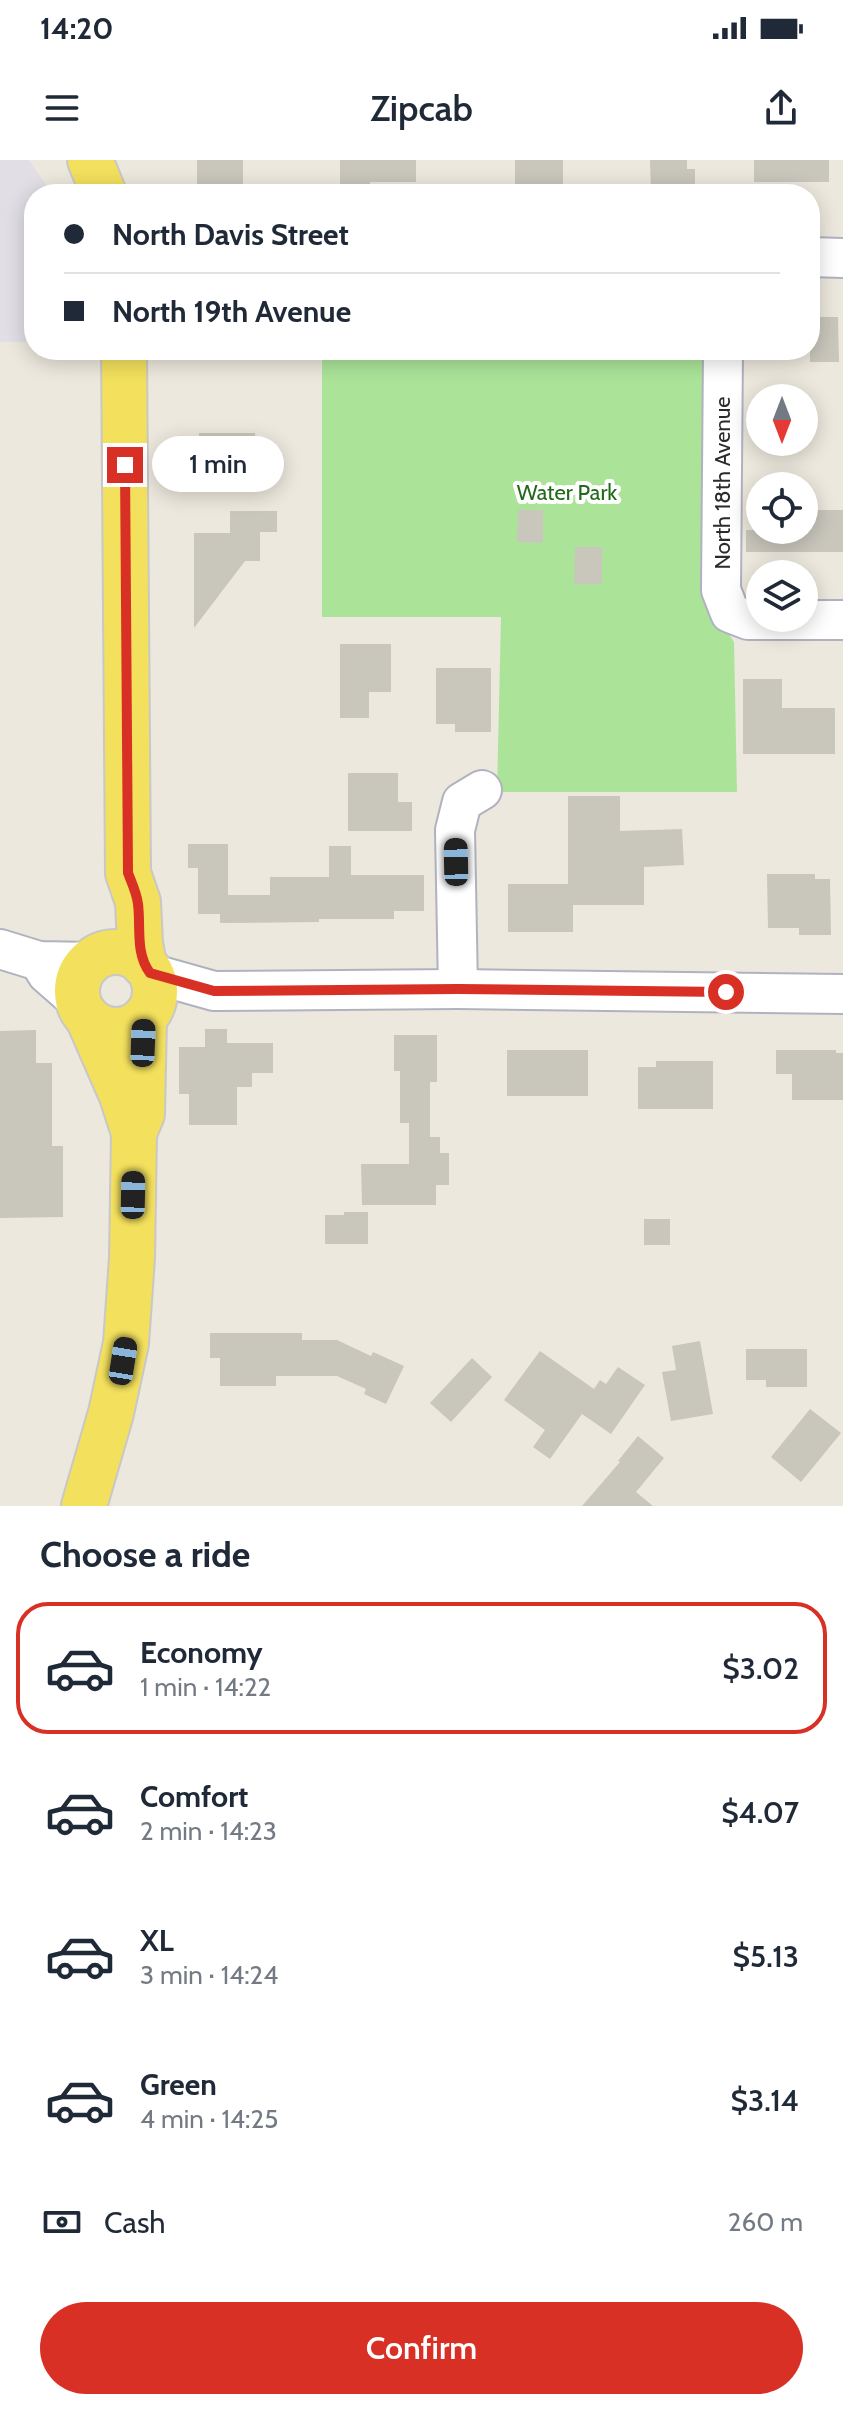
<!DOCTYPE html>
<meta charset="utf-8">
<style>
body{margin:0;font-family:Cabin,sans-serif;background:#f2f2f3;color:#1f2937;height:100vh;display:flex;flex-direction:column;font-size:30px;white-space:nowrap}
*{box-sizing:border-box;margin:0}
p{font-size:26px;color:#747a83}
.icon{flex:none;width:44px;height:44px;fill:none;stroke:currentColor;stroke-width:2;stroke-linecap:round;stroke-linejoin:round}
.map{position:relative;height:1346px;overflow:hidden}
.sheet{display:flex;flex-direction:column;background:#fff;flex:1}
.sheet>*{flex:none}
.guide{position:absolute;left:24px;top:24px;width:796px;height:176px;border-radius:32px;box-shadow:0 4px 20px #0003;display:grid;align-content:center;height:176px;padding:0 40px;background:#fff}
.needle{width:52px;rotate:180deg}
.fabs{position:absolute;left:746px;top:224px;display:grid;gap:16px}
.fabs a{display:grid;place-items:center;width:72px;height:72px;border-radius:50%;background:#fff;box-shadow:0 4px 20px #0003;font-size:40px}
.end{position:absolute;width:36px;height:36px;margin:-18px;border:10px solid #d93025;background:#fff;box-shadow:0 0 0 4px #fff}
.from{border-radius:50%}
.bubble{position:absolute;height:56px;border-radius:28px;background:#fff;box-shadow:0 4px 20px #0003;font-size:26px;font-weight:600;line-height:56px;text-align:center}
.car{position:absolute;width:24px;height:48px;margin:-24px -12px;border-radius:10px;box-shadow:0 0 6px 2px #0007;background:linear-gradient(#222 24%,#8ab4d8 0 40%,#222 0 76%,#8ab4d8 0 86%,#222 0)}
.guide b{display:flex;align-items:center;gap:28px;height:76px;font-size:30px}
.guide b+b{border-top:2px solid #e0e1e3}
.guide i{width:20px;height:20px;background:#1f2937}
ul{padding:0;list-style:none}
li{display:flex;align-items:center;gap:24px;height:132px;margin:0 16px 12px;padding:0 24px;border:4px solid transparent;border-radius:32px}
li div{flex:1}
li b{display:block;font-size:30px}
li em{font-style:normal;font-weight:600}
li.selected{border-color:#d93025}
li>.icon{width:72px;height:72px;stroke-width:1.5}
h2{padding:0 40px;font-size:36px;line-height:96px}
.pay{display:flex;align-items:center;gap:20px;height:88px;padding:0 40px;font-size:30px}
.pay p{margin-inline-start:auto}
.cta{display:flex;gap:16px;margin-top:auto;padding:16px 40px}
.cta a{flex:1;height:92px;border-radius:48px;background:#d93025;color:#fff;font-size:32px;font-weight:600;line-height:92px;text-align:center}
.status{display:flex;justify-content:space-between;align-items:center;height:56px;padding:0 40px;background:#fff;direction:ltr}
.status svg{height:22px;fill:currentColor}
header{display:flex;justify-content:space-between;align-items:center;height:104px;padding:0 40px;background:#fff;font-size:36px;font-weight:600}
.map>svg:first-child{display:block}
</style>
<div class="status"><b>14:20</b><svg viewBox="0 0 49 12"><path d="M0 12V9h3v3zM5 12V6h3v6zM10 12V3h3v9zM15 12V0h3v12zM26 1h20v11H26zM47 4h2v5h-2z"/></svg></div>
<header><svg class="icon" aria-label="menu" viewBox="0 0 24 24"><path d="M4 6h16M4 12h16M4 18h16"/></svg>Zipcab<svg class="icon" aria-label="share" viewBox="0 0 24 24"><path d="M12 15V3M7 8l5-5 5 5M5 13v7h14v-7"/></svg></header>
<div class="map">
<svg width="843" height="1346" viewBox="0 0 843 1346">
<rect width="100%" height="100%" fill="#ede8dd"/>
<path fill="#e1dee6" d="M 0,0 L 29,0 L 52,34 L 34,34 L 34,182 L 0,182 Z"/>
<path fill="#abe499" d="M 322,190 L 712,190 L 720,460 L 734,482 L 737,632 L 497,632 L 501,457 L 322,457 Z"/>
<g fill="#c9c6bc">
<rect x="197" y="0" width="46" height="34"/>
<path d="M 340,0 L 416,0 L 416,22 L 370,22 L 370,34 L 340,34 Z"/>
<rect x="515" y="0" width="48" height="27"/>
<path d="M 650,0 L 687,0 L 687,9 L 695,9 L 695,34 L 651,34 Z"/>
<rect x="754" y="0" width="75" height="22"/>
<path d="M 810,157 L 838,157 L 839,202 L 810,202 Z"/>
<path d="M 199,273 L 255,273 L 256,296 L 240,296 L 240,319 L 199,319 Z"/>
<path d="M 518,350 L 543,350 L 543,383 L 517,382 Z"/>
<path d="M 804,350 L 843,350 L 843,392 L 746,392 L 746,370 L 804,370 Z"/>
<path d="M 230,351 L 277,351 L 277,372 L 260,372 L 260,401 L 245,401 L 194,468 L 194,373 L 230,373 Z"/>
<path d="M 575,387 L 602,387 L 602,424 L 574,424 Z"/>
<path d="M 340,484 L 391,484 L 391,532 L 369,532 L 369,558 L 340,558 Z"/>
<path d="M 436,508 L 491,508 L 491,572 L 455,572 L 455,564 L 436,564 Z"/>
<path d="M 743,519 L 782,519 L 782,548 L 835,548 L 835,594 L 743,594 Z"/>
<path d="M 348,613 L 398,613 L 398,642 L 412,642 L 412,671 L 348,671 Z"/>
<path d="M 568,636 L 620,636 L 620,671 L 682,669 L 684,705 L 644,707 L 644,745 L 573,745 L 573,772 L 508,772 L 508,724 L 568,724 Z"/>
<path d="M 188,684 L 228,684 L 228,735 L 270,735 L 270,717 L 329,717 L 329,686 L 351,686 L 351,715 L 424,715 L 424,751 L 394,751 L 394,759 L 319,759 L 319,762 L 220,763 L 220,754 L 198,754 L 198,708 L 188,708 Z"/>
<path d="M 767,714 L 815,714 L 815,719 L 830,719 L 831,775 L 799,775 L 799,768 L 768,768 Z"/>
<path d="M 205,869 L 227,869 L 227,883 L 273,883 L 273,913 L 252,913 L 252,927 L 237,927 L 237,965 L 189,965 L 189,934 L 179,934 L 179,887 L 205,887 Z"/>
<path d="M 36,870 L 36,903 L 52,903 L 52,986 L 63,986 L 63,1057 L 0,1058 L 0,871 Z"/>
<path d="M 394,875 L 437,875 L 437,922 L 430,922 L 430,977 L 440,977 L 440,993 L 449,993 L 449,1025 L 436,1025 L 436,1045 L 362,1045 L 361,1004 L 409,1004 L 409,963 L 400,963 L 400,911 L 394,911 Z"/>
<rect x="507" y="890" width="81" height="46"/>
<path d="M 776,890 L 836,890 L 836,893 L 843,893 L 843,940 L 792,940 L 792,914 L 776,914 Z"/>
<path d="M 656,901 L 713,901 L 713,949 L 638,949 L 638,907 L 656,907 Z"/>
<path d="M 344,1052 L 368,1052 L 368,1084 L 325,1084 L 325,1055 L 344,1055 Z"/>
<rect x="644" y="1059" width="26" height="26"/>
<path d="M 210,1173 L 302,1173 L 302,1180 L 337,1180 L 371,1196 L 373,1192 L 404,1206 L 386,1244 L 364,1234 L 366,1229 L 337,1216 L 276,1216 L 276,1226 L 220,1226 L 220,1198 L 210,1198 Z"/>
<path d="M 700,1181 L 713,1254 L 671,1261 L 662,1212 L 676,1210 L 672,1186 Z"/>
<path d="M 746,1189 L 807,1189 L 807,1227 L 766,1227 L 766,1220 L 746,1220 Z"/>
<path d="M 540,1191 L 594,1229 L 600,1220 L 606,1224 L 618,1207 L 645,1225 L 611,1274 L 582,1254 L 550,1299 L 533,1287 L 545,1270 L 504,1240 Z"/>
<path d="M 472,1198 L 492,1217 L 451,1262 L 430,1243 Z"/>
<path d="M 810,1249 L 841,1273 L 801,1322 L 771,1297 Z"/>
<path d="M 638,1276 L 664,1298 L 636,1332 L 653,1346 L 582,1346 L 620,1302 L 618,1301 Z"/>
</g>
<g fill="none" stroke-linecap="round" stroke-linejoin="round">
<defs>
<g id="minor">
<path d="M 810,97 L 843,98"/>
<path d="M 723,190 L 721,430 L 730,453 L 748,460 L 843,460"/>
<path d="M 0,789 L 39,801 L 92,802"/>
<path d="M 39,801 L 47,814 L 79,842"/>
<path d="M 150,813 L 214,831 L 458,829 L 843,834"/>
<path d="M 458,829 L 455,670 L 462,642 L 482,630"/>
</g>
<g id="major">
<path d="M 90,0 L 104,34"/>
<path d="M 124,190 L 128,713 L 138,742 L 140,783 L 144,805"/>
<circle cx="116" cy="831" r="39"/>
<path d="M 88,858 L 122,936 L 132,967"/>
<path d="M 84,1346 L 111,1253 L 126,1183 L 132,1098 L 134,973 L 142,954 L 144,858"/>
</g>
</defs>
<use href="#minor" stroke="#b1b2bf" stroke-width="42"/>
<use href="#major" stroke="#c8c8c8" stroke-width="48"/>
<use href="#minor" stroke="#fff" stroke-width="38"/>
<use href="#major" stroke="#f3e05d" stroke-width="44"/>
</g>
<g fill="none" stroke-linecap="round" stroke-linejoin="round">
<path stroke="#d93025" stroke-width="10" d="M 125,305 L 128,713 C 132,723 137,734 138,744 C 141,767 135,793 150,813 L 214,831 L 458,829 L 726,832"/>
</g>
<g text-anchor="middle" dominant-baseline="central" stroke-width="8" stroke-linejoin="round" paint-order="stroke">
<g font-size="22" fill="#2b2b2b" stroke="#fff">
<text transform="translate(722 323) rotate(-90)">North 18th Avenue</text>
</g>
<g font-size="22" fill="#216a19" stroke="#fff">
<text x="567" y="332">Water Park</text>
</g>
</g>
</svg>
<div class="fabs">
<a><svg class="needle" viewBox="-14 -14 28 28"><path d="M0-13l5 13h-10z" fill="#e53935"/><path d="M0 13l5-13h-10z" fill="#747a83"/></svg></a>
<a><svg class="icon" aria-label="locate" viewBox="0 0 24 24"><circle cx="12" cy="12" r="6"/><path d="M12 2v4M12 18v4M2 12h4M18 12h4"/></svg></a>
<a><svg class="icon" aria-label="layers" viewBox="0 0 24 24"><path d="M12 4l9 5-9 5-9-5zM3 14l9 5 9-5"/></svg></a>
</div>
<i class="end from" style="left:726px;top:832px"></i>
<i class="end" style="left:125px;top:305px"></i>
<div class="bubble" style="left:152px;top:276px;width:132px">1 min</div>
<i class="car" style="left:456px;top:702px;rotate:359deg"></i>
<i class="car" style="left:143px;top:883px;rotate:2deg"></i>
<i class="car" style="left:133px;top:1035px;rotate:1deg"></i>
<i class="car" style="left:123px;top:1201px;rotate:9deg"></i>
<div class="guide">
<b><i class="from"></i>North Davis Street</b>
<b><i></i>North 19th Avenue</b>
</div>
</div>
<section class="sheet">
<h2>Choose a ride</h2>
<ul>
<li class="selected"><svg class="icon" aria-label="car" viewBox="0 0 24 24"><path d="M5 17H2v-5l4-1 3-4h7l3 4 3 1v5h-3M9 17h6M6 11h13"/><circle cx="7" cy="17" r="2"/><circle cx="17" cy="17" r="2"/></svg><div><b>Economy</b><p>1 min · 14:22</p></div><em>$3.02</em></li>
<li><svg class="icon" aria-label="car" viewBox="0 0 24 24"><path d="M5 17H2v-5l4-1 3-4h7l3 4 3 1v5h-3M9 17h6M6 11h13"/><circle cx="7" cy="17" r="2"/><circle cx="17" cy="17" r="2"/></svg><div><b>Comfort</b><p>2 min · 14:23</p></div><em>$4.07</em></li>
<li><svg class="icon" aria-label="car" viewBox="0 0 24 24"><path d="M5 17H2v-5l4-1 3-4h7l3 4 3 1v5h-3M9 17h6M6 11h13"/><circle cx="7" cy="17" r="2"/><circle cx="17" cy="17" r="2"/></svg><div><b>XL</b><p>3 min · 14:24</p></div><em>$5.13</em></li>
<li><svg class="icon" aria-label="car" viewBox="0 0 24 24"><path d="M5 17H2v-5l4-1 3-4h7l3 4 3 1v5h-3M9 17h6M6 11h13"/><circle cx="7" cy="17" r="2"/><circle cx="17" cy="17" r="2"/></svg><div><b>Green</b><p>4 min · 14:25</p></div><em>$3.14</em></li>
</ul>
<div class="pay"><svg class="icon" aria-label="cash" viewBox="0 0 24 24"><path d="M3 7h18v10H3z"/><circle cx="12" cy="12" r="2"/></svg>Cash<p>260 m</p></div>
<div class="cta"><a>Confirm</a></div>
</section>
